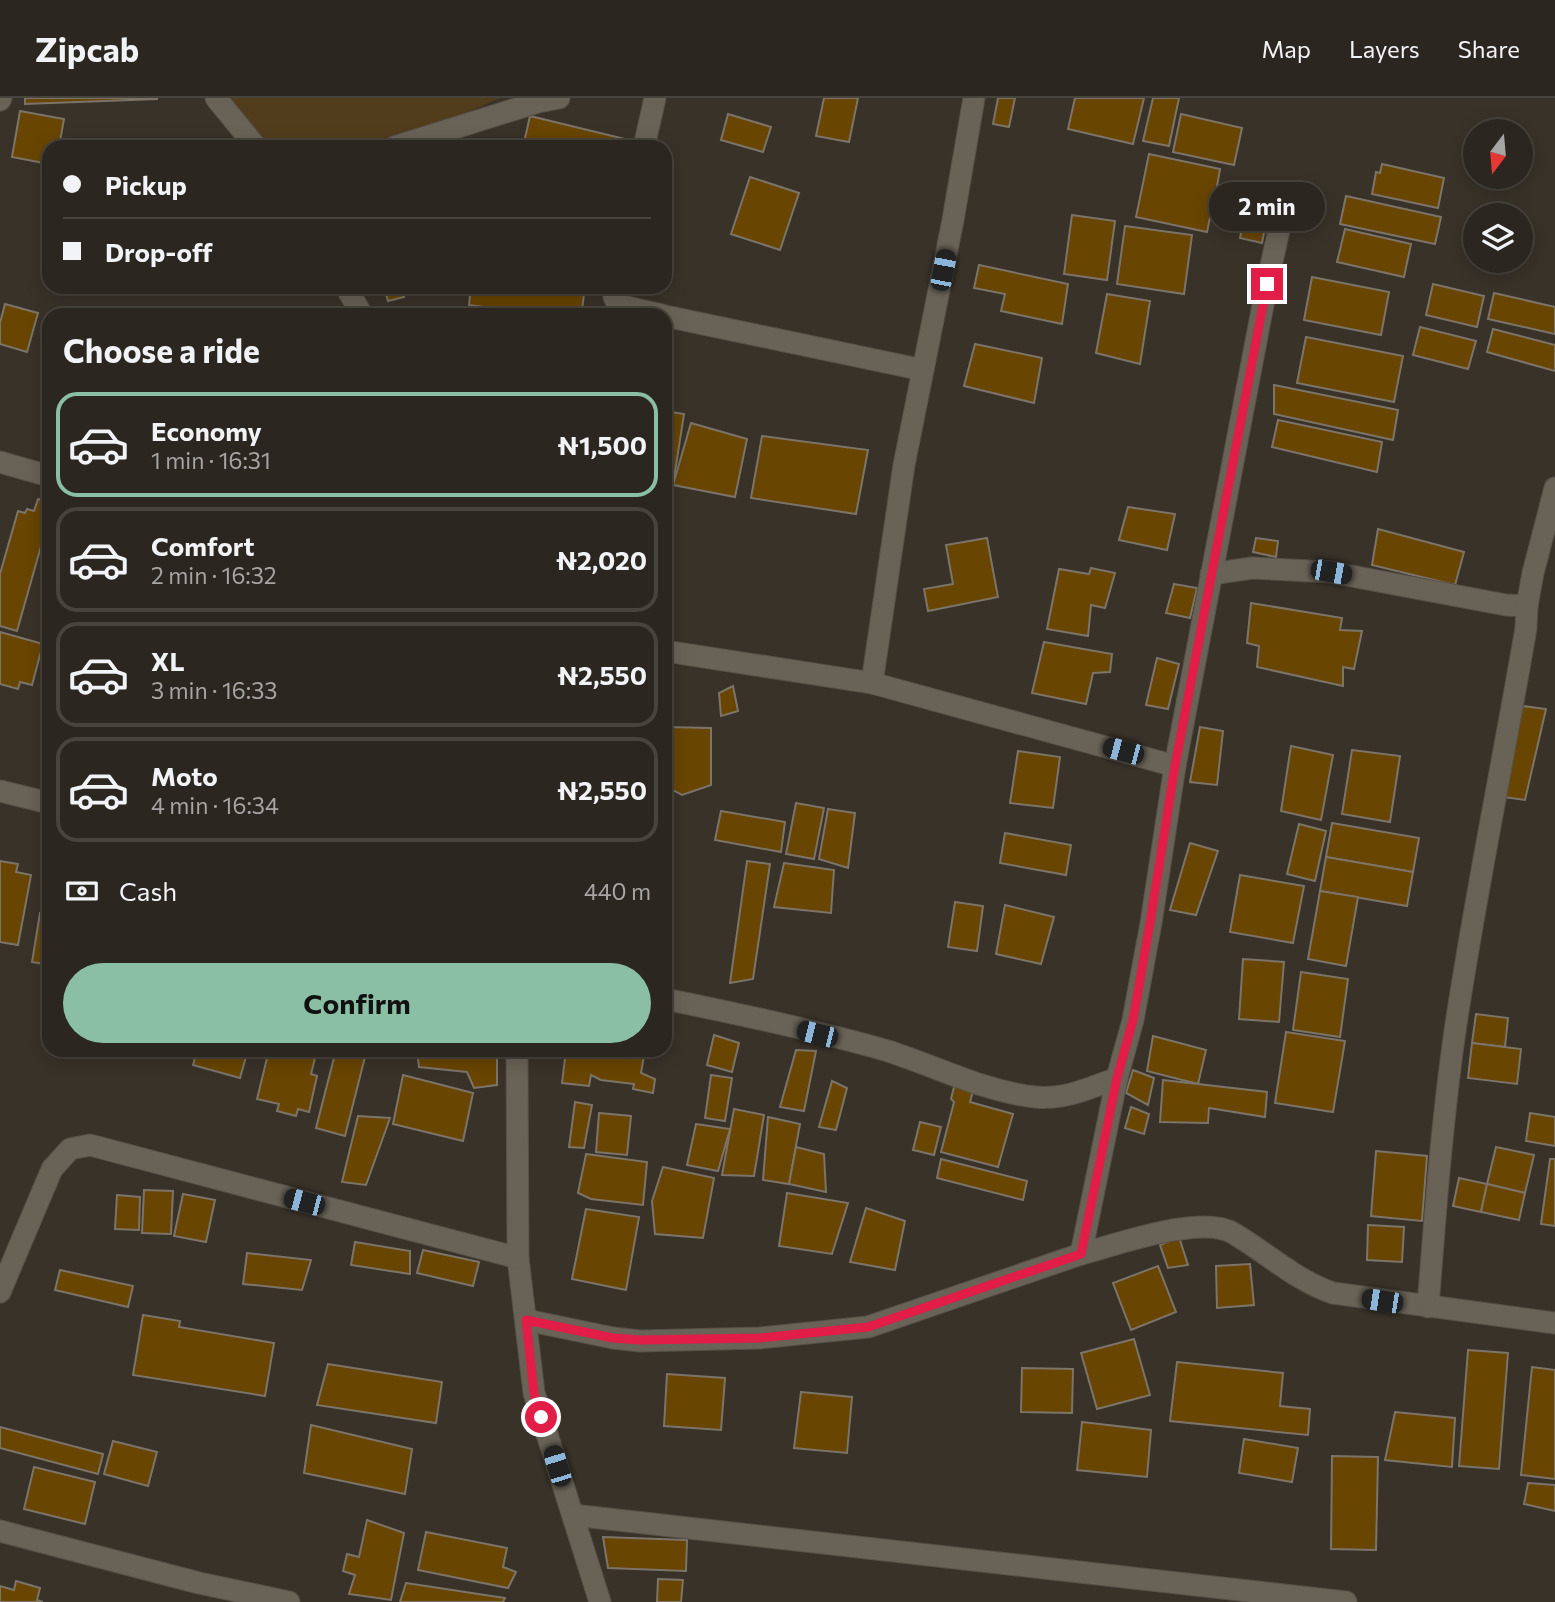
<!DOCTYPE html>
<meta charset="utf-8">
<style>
body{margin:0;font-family:Commissioner,sans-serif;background:#37322c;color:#f1f3f6;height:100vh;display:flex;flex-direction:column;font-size:26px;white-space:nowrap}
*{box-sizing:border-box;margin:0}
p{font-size:23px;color:#a6a5a4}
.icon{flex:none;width:38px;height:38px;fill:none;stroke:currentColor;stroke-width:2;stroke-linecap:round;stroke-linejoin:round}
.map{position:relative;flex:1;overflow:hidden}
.panel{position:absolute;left:42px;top:210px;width:630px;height:749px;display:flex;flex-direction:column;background:#2b261f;border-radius:21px;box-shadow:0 4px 18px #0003,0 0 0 2px #47433d}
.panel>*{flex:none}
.banner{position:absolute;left:42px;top:42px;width:630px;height:154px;border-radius:21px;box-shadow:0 4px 18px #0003,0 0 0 2px #47433d;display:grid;align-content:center;height:154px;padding:0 21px;background:#2b261f}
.needle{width:46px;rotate:196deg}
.tools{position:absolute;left:1463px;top:21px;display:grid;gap:14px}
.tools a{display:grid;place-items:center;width:70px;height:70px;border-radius:50%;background:#2b261f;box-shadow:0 4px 18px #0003,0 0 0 2px #47433d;font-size:35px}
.end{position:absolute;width:32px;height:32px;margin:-16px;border:9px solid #e11d48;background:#fff;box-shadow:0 0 0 4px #fff}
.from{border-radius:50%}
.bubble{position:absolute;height:49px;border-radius:24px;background:#2b261f;box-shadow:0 4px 18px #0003,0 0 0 2px #47433d;font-size:23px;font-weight:700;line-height:49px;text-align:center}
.car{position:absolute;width:21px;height:42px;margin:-21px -10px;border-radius:9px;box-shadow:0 0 5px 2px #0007;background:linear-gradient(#222 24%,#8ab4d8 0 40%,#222 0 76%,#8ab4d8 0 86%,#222 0)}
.banner b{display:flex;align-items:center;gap:24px;height:66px;font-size:26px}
.banner b+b{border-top:2px solid #47433d}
.banner i{width:18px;height:18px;background:#f1f3f6}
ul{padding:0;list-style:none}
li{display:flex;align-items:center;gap:21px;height:105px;margin:0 14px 10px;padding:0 7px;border:4px solid #47433d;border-radius:21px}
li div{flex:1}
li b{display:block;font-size:26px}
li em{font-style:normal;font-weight:700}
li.selected{border-color:#8abfa5}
li>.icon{width:63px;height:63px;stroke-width:1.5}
h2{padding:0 21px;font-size:32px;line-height:84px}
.pay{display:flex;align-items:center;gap:18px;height:77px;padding:0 21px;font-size:26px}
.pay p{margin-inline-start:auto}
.cta{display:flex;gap:14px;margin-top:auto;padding:14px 21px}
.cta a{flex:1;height:80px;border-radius:42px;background:#8abfa5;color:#111;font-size:28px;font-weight:700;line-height:80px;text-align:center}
header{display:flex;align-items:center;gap:42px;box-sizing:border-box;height:98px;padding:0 35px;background:#2b261f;border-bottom:2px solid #47433d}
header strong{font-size:33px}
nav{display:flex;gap:38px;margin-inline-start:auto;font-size:24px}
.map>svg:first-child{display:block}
</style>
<header>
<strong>Zipcab</strong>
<nav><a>Map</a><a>Layers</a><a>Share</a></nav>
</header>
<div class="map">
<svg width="1555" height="1504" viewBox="0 0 1555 1504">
<rect width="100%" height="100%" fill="#393229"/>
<path fill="#513c1c" d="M 224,0 L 500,0 L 390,49 L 260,49 Z"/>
<g fill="#684500" stroke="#7c7469" stroke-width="2">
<path d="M 25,0 L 157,0 L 157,1 L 25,6 Z"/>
<path d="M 824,0 L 858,0 L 849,44 L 816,38 Z"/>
<path d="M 998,0 L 1015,0 L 1009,29 L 993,26 Z"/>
<path d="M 1075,0 L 1144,0 L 1133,46 L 1068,31 Z"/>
<path d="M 1153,0 L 1179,0 L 1169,48 L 1143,43 Z"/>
<path d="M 20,13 L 64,21 L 59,49 L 49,49 L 49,66 L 12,59 Z"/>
<path d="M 728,16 L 771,29 L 763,54 L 721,42 Z"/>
<path d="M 1181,16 L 1242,30 L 1234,67 L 1173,54 Z"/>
<path d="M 530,18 L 629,42 L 628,49 L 523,49 Z"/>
<path d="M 1149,56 L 1220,71 L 1217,88 L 1225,95 L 1222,109 L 1212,110 L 1207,134 L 1136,119 Z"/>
<path d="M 1382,66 L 1444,80 L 1438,110 L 1372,96 L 1376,74 L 1380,75 Z"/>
<path d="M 750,79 L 799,95 L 780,152 L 731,136 Z"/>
<path d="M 1346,98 L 1441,119 L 1435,146 L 1340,126 Z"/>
<path d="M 1247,105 L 1269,109 L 1262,145 L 1240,140 Z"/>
<path d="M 1072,117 L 1115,123 L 1107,182 L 1064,176 Z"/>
<path d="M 1125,128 L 1192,137 L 1184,196 L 1117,186 Z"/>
<path d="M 1345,131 L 1411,146 L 1404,179 L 1337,164 Z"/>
<path d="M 979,167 L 1068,186 L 1062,226 L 1001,213 L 1005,196 L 974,190 Z"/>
<path d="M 1312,179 L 1389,194 L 1381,237 L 1304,222 Z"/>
<path d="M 1433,186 L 1484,198 L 1477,229 L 1426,217 Z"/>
<path d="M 384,189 L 402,189 L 404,199 L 388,203 Z"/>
<path d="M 471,189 L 585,189 L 582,212 L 575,211 L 575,217 L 544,217 L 469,207 Z"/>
<path d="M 1494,195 L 1555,209 L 1555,236 L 1488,221 Z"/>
<path d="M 1107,196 L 1150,203 L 1140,266 L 1096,255 Z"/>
<path d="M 5,206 L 38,215 L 27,254 L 0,246 L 0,225 Z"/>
<path d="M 1420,229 L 1476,243 L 1468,271 L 1413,257 Z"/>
<path d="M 1493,231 L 1555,247 L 1555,273 L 1487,254 Z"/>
<path d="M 1306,239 L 1403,258 L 1394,304 L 1297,285 Z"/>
<path d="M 975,246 L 1042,260 L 1034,305 L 964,288 Z"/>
<path d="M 665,249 L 670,251 L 665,279 Z"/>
<path d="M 1274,287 L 1398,312 L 1393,342 L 1274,316 Z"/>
<path d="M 665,313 L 684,316 L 673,387 L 665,385 Z"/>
<path d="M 1278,322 L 1382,344 L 1377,374 L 1272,349 Z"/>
<path d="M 691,325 L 747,341 L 735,399 L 673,387 Z"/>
<path d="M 762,338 L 868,352 L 856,416 L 751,400 Z"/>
<path d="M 38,401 L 49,404 L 49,420 L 17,533 L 0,528 L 0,476 L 18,413 L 25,415 L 27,411 L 34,413 Z"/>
<path d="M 1128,409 L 1175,416 L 1167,452 L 1119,442 Z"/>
<path d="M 1378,431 L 1464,454 L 1455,487 L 1372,467 Z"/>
<path d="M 987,440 L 998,499 L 928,513 L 924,491 L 953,486 L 946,447 Z"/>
<path d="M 1256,440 L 1278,443 L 1276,459 L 1253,454 Z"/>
<path d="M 1091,470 L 1115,475 L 1105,510 L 1091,507 L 1088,538 L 1047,531 L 1059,471 L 1089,476 Z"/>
<path d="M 1174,486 L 1197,490 L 1190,520 L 1166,515 Z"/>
<path d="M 1251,505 L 1342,520 L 1340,532 L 1362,533 L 1354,571 L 1343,569 L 1343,588 L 1257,569 L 1259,548 L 1247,545 Z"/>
<path d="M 0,534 L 43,546 L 32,587 L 20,584 L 18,591 L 0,586 Z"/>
<path d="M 1044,544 L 1112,556 L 1110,574 L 1093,575 L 1086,606 L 1032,595 Z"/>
<path d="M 1157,560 L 1179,566 L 1168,611 L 1146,607 Z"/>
<path d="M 733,588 L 738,613 L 721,618 L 719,595 Z"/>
<path d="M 1523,608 L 1546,611 L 1525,702 L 1503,699 Z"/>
<path d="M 665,629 L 711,630 L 711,687 L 682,697 L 665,688 Z"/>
<path d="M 1200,629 L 1223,633 L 1217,687 L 1190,684 Z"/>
<path d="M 1291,648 L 1333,657 L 1321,722 L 1281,713 Z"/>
<path d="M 1352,652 L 1400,658 L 1390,724 L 1342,716 Z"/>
<path d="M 1018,653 L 1060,659 L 1053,710 L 1010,705 Z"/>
<path d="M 796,705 L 824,710 L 814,761 L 786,756 Z"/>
<path d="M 828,711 L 855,715 L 848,770 L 819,761 Z"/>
<path d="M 721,713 L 785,724 L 781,754 L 715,742 Z"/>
<path d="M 1332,725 L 1419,740 L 1413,774 L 1326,759 Z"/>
<path d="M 1299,726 L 1326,733 L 1315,783 L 1287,776 Z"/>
<path d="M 1005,735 L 1071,747 L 1066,777 L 1000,765 Z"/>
<path d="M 1190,745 L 1218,753 L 1196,817 L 1170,812 Z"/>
<path d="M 1326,759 L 1413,774 L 1407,808 L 1320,793 Z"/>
<path d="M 0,763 L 18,766 L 16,774 L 31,777 L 18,847 L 0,844 Z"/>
<path d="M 747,763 L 770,766 L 753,881 L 730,885 Z"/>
<path d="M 784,765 L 834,772 L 831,815 L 774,809 Z"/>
<path d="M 1240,777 L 1304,788 L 1293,845 L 1230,834 Z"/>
<path d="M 1320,793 L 1358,799 L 1346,868 L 1308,861 Z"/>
<path d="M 955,804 L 983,808 L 977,853 L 948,849 Z"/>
<path d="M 1005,807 L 1054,819 L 1041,866 L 996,856 Z"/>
<path d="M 40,815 L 49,816 L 49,867 L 32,864 Z"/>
<path d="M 1243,861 L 1284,864 L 1279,924 L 1239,921 Z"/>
<path d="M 1301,874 L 1348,881 L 1340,939 L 1293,932 Z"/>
<path d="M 1476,916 L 1508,920 L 1505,949 L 1472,945 Z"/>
<path d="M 1286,934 L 1345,943 L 1333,1014 L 1275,1005 Z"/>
<path d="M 714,937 L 739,945 L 732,974 L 707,967 Z"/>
<path d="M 1153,938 L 1206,952 L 1198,986 L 1147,973 Z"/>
<path d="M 1472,945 L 1521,951 L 1517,986 L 1468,980 Z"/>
<path d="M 197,952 L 248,952 L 240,980 L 193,967 Z"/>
<path d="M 269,952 L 317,952 L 311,976 L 317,978 L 309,1014 L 298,1011 L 296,1018 L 277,1013 L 279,1006 L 257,1001 Z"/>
<path d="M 336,952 L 365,959 L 345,1038 L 316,1030 Z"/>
<path d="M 417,952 L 497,952 L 497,987 L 474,990 L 467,974 L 419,969 Z"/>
<path d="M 566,952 L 645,952 L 641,975 L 655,981 L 653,995 L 633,991 L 634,986 L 601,982 L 591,977 L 589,988 L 562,985 Z"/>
<path d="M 796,952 L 816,953 L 804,1013 L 780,1009 Z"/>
<path d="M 1133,972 L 1154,980 L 1148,1007 L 1126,995 Z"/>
<path d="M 403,977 L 473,995 L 463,1043 L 393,1026 Z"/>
<path d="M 711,977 L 732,980 L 725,1023 L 705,1020 Z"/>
<path d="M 956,981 L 975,986 L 970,1004 L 1013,1016 L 998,1069 L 941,1054 L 954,1004 L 951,1001 Z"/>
<path d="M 1163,982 L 1267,994 L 1265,1019 L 1209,1010 L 1208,1025 L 1160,1024 Z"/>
<path d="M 832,983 L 847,990 L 836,1032 L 819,1029 Z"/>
<path d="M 575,1004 L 592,1007 L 584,1050 L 569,1049 Z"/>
<path d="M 1131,1009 L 1149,1016 L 1144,1036 L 1125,1030 Z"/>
<path d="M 734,1011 L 764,1017 L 754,1078 L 722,1077 Z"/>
<path d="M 599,1015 L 631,1018 L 627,1057 L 596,1054 Z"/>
<path d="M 1530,1015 L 1555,1019 L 1555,1048 L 1526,1043 Z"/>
<path d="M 358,1018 L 390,1020 L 366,1087 L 342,1084 Z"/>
<path d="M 768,1019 L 800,1026 L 789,1086 L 763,1082 Z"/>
<path d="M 920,1024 L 941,1029 L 934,1057 L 913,1052 Z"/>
<path d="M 696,1026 L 730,1031 L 718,1073 L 687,1067 Z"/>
<path d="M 796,1049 L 824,1056 L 826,1094 L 789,1086 Z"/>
<path d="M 1496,1049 L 1534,1057 L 1525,1095 L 1487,1086 Z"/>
<path d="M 1376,1053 L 1427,1058 L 1422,1123 L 1371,1118 Z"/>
<path d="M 586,1056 L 647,1064 L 643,1107 L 591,1101 L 578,1095 Z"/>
<path d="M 941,1061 L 1027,1083 L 1023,1102 L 937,1080 Z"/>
<path d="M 1550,1061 L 1555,1061 L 1555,1128 L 1541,1126 Z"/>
<path d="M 663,1069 L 714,1080 L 703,1140 L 655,1136 L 652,1103 Z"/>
<path d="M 1459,1080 L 1487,1086 L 1481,1114 L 1453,1108 Z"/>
<path d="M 1487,1086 L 1525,1095 L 1519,1122 L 1481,1114 Z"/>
<path d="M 144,1092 L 173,1093 L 171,1136 L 142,1135 Z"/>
<path d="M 787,1095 L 848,1105 L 832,1156 L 779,1148 Z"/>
<path d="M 183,1096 L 215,1102 L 206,1144 L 174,1138 Z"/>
<path d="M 117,1097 L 140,1099 L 139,1132 L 115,1131 Z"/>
<path d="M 866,1110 L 905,1123 L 895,1172 L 850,1164 Z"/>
<path d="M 586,1111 L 639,1119 L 626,1192 L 572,1181 Z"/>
<path d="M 1368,1127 L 1404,1129 L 1402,1164 L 1367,1162 Z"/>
<path d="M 1179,1139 L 1188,1167 L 1168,1170 L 1160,1147 Z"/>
<path d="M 355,1144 L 410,1153 L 410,1176 L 351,1167 Z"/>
<path d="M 423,1152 L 479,1164 L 473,1188 L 417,1175 Z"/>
<path d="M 247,1155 L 311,1162 L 302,1192 L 243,1186 Z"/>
<path d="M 1250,1166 L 1254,1207 L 1217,1210 L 1216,1168 Z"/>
<path d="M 1158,1168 L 1176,1214 L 1131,1232 L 1113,1185 Z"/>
<path d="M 60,1172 L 133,1188 L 128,1209 L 55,1192 Z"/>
<path d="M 143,1217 L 180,1223 L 179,1229 L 274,1245 L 265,1298 L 133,1277 Z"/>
<path d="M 1134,1241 L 1150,1297 L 1097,1311 L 1081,1255 Z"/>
<path d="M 1468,1252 L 1508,1255 L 1499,1371 L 1459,1368 Z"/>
<path d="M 1177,1264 L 1283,1275 L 1280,1308 L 1310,1311 L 1308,1337 L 1170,1323 Z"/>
<path d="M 328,1266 L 442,1284 L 436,1325 L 317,1307 Z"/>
<path d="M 1532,1269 L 1555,1272 L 1555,1381 L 1521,1377 Z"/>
<path d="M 1022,1270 L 1073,1271 L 1072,1315 L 1021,1314 Z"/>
<path d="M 667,1276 L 725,1280 L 721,1332 L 664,1328 Z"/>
<path d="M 801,1294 L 852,1299 L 847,1355 L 794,1350 Z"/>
<path d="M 1395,1314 L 1455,1320 L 1452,1369 L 1385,1362 Z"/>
<path d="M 1082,1324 L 1151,1332 L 1147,1379 L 1077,1372 Z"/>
<path d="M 311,1327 L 412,1351 L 405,1396 L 304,1375 Z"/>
<path d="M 0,1329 L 103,1356 L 98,1376 L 0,1350 Z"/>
<path d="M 1244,1341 L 1298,1350 L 1292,1384 L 1239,1375 Z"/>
<path d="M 113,1343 L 157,1354 L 148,1388 L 104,1376 Z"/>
<path d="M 1332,1358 L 1378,1359 L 1376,1452 L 1331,1451 Z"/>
<path d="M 34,1369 L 95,1384 L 85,1426 L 24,1411 Z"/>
<path d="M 1528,1385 L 1555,1387 L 1555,1413 L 1524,1406 Z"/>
<path d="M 367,1422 L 404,1435 L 391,1502 L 349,1496 L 355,1477 L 343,1473 L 347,1456 L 359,1459 Z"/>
<path d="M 426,1434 L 507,1450 L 503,1469 L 516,1474 L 508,1490 L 418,1472 Z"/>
<path d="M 603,1439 L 687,1442 L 686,1473 L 608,1470 Z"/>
<path d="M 658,1481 L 683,1482 L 681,1504 L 657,1504 Z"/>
<path d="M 16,1483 L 40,1490 L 37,1502 L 43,1504 L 0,1504 L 0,1488 L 14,1492 Z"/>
<path d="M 406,1485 L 505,1500 L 503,1504 L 400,1504 Z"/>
</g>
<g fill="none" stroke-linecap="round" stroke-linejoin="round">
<defs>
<g id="street">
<path d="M 216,0 L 256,49"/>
<path d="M 0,2 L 1,0"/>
<path d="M 394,49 L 538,4 L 559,0"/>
<path d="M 644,49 L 655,0"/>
<path d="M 346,189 L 362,217"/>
<path d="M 614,189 L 614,199 L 618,207 L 662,217"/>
<path d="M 665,218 L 923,272"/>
<path d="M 0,364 L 49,378"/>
<path d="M 1211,476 L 1252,470 L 1330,474 L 1506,507 L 1527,508"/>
<path d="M 665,553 L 872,585 L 1175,668"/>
<path d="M 872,585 L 904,367 L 953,122 L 974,0"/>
<path d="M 0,693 L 49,705"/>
<path d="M 665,901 C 739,916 815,932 888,953 C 935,968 986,994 1035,999 C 1064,1002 1090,990 1117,980"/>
<path d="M 517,952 L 518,1160 L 534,1295 L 600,1504"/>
<path d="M 1081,1156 C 1116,1147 1201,1116 1233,1135 C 1267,1155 1295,1182 1333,1195 L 1555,1225"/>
<path d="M 0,1194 L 52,1071 L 70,1051 L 90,1047 L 518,1160"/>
<path d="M 1428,1209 C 1435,1117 1442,1024 1455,933 C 1475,798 1503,665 1526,530 L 1527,508 L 1533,475 L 1555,390"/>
<path d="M 526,1222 L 613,1240 L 640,1243 L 760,1240 L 868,1229 L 1081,1156 L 1117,980 L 1133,922 L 1151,825 L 1175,668 L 1267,186 L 1285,105"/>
<path d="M 573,1417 L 1346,1504"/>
<path d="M 0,1433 L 199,1485 L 289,1504"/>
</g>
</defs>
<use href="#street" stroke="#565048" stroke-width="23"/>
<use href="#street" stroke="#696257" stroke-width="21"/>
</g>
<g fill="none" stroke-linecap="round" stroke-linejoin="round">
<path stroke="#e11d48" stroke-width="9" d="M 541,1319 L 534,1295 L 526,1222 L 613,1240 L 640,1242 L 760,1240 L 868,1229 L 1081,1156 L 1117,980 L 1133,922 L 1150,825 L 1175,668 L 1267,186"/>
</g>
</svg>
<div class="tools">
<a><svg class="needle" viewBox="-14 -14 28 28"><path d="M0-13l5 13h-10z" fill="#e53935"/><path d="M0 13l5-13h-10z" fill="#a6a5a4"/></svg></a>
<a><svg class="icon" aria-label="layers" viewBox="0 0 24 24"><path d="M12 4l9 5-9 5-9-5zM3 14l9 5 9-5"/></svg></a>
</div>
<i class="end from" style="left:541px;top:1319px"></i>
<i class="end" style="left:1267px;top:186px"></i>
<div class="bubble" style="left:1209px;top:84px;width:116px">2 min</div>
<i class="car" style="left:943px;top:172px;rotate:11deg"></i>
<i class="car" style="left:1331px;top:474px;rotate:100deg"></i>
<i class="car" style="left:1123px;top:653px;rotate:285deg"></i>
<i class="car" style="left:817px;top:936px;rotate:284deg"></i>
<i class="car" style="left:304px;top:1104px;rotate:285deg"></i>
<i class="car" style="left:1382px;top:1203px;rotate:279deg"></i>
<i class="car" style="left:557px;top:1368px;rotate:343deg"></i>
<div class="banner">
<b><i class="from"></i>Pickup</b>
<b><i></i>Drop-off</b>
</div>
<section class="panel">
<h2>Choose a ride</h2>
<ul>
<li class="selected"><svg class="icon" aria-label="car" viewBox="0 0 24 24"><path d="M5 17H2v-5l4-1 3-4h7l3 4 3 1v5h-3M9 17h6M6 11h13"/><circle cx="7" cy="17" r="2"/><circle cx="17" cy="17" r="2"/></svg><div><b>Economy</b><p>1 min · 16:31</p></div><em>₦1,500</em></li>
<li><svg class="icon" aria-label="car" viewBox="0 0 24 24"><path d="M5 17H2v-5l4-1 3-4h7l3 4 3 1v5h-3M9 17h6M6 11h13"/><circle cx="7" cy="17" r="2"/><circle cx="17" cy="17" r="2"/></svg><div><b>Comfort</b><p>2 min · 16:32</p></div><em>₦2,020</em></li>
<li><svg class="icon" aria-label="car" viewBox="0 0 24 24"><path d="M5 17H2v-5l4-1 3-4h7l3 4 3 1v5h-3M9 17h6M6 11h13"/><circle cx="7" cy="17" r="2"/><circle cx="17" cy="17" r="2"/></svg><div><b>XL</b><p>3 min · 16:33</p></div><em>₦2,550</em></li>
<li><svg class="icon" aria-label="car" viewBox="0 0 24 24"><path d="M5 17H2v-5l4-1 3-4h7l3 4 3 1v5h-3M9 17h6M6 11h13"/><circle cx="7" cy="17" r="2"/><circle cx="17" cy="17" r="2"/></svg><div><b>Moto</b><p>4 min · 16:34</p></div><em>₦2,550</em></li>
</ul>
<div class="pay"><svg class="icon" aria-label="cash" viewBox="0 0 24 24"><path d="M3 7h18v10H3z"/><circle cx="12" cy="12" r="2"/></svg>Cash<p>440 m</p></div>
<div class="cta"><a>Confirm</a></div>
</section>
</div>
